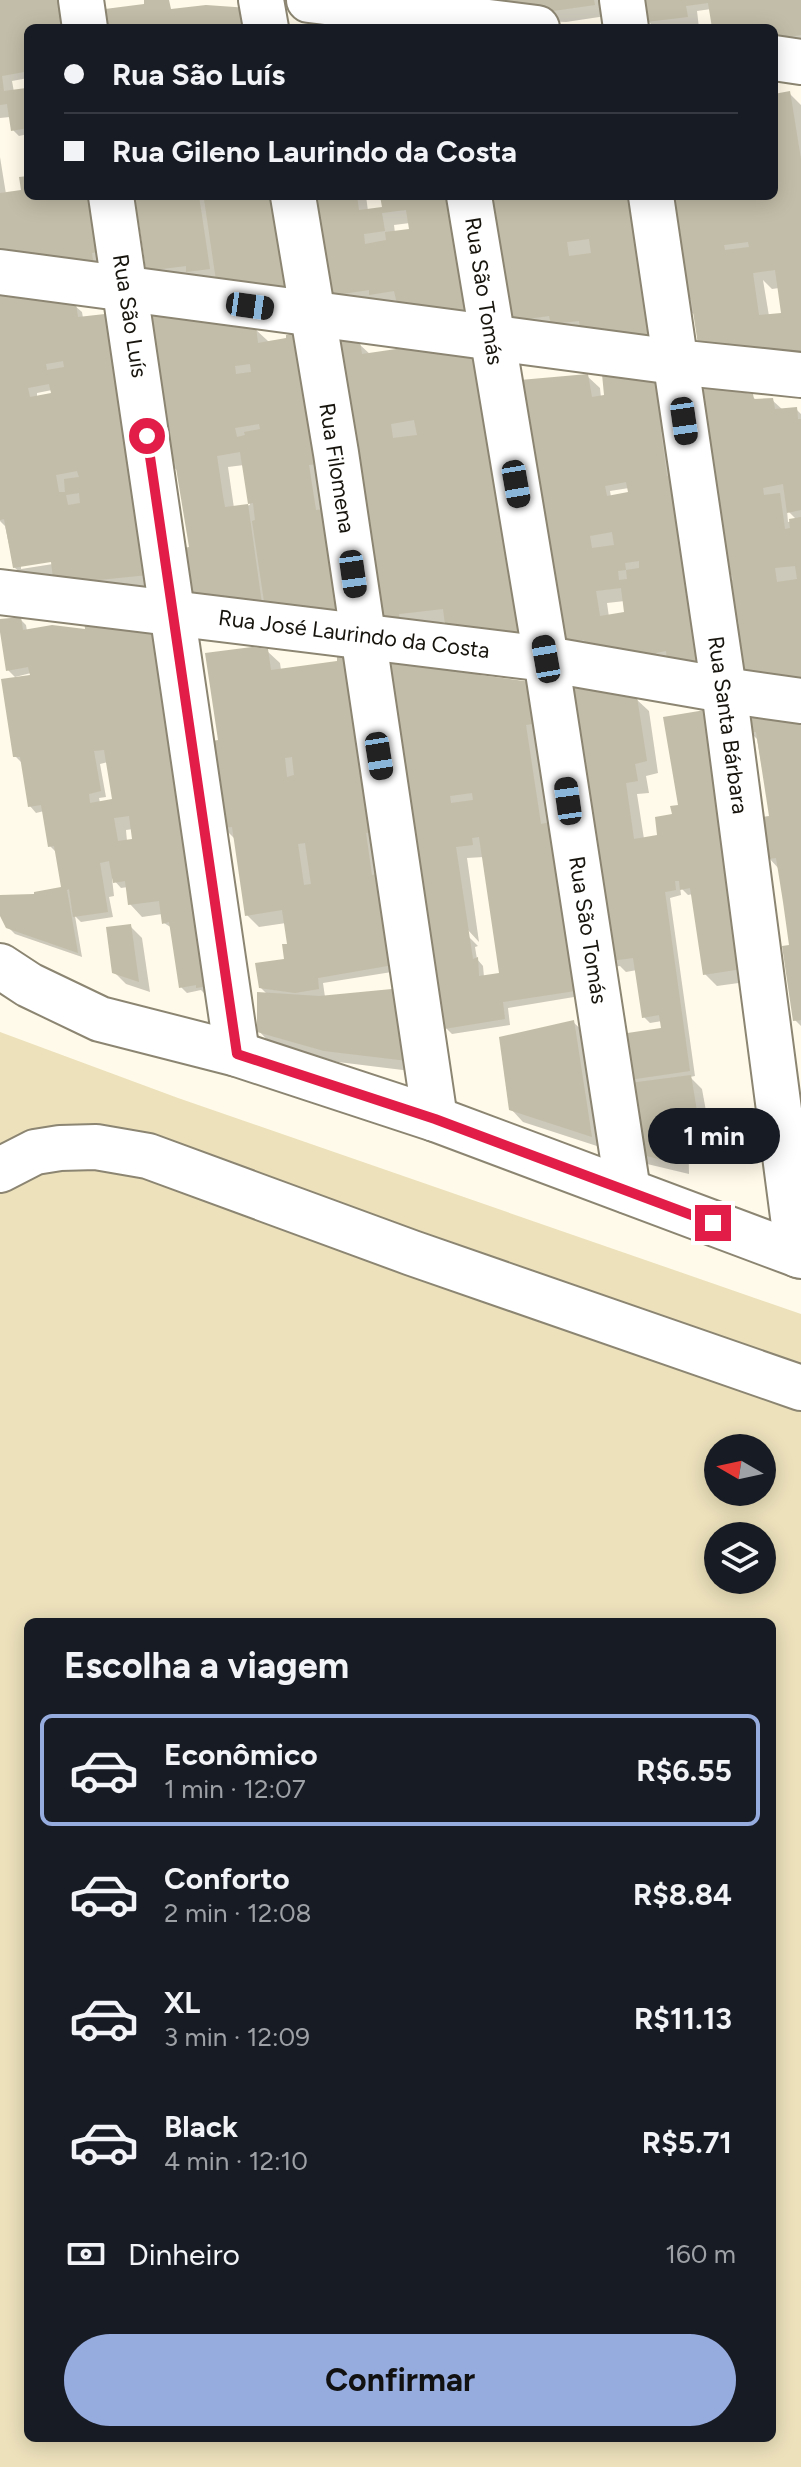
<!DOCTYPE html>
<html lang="pt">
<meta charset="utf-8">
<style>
body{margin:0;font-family:Figtree,sans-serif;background:#20242c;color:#f1f3f6;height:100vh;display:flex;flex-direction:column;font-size:30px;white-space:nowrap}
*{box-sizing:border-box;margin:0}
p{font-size:26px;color:#9ea1a6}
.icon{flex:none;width:44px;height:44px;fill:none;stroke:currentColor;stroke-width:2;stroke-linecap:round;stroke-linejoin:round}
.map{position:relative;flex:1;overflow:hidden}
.side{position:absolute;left:24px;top:1618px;width:752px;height:824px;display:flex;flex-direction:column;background:#171b24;border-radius:12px;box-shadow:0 4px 20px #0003}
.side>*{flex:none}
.hud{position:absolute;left:24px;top:24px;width:754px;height:176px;border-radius:12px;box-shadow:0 4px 20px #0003;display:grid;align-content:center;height:176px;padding:0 40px;background:#171b24}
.needle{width:52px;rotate:279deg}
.controls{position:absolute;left:704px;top:1434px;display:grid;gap:16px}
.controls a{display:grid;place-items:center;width:72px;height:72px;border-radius:50%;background:#171b24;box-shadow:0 4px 20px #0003;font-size:40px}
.end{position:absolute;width:36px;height:36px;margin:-18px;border:10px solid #e11d48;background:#fff;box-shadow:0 0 0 4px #fff}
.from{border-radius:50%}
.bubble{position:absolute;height:56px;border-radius:28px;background:#171b24;box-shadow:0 4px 20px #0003;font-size:26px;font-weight:700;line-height:56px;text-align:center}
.car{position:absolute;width:24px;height:48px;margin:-24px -12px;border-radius:10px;box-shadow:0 0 6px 2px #0007;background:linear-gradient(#222 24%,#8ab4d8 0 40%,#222 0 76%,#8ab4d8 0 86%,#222 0)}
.hud b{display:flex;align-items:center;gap:28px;height:76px;font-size:30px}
.hud b+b{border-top:2px solid #363941}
.hud i{width:20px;height:20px;background:#f1f3f6}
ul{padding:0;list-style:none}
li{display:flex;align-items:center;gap:24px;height:112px;margin:0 16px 12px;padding:0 24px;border:4px solid transparent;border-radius:12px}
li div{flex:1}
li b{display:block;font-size:30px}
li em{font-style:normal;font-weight:700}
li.active{border-color:#96abde}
li>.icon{width:72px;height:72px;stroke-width:1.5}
h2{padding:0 40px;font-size:36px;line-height:96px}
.pay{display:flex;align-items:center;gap:20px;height:88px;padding:0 40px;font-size:30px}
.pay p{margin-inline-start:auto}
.button{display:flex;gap:16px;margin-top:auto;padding:16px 40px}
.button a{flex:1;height:92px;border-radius:48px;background:#96abde;color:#111;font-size:32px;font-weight:700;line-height:92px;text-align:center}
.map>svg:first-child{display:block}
</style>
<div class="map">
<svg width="801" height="2467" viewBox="0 0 801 2467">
<rect width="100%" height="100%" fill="#fffae9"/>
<path fill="#ece1bb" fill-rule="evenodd" d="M 0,1032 L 178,1098 L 801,1314 L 801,2467 L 0,2467 ZM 718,1448 L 762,1448 L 762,1492 L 718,1492 ZM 718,1536 L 762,1536 L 762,1580 L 718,1580 ZM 28,1622 L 772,1622 L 772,2438 L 28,2438 Z"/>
<g fill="#0003" fill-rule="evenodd">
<path d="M 0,0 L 82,28 L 28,28 L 28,80 L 28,78 L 12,81 L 14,92 L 28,92 L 28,134 L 19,136 L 13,130 L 10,117 L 0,118 Z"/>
<path d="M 466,0 L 604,0 L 606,16 L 566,22 L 545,21 Z"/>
<path d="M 645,0 L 801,0 L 801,48 L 774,45 L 774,28 L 714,28 L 711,9 L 697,11 L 699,28 L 655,28 L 648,21 Z"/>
<path d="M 789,93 L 801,105 L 801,367 L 692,313 L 680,300 L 750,196 L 774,196 L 774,96 ZM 763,280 L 772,289 L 779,288 L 784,315 L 769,316 Z"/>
<path d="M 0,157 L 6,194 L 23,192 L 28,178 L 28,196 L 109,196 L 108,264 L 0,255 Z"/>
<path d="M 127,196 L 284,196 L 307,309 L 148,271 L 141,223 L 136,224 Z"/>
<path d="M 316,196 L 366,196 L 368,211 L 384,208 L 382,196 L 454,196 L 488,335 L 331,295 ZM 410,223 L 411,230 L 395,233 L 394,225 Z"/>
<path d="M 494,196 L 635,196 L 663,352 L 526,333 L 501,237 Z"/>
<path d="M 0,296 L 75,306 L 82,312 L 83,318 L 104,316 L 116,328 L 159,586 L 93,593 L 54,575 L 27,579 L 14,567 L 5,526 L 0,521 ZM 52,390 L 53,394 L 37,397 L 37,393 ZM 53,560 L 53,564 L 21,569 L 21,564 Z"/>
<path d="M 255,329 L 268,341 L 288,340 L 353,630 L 279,619 L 191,549 L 179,472 L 168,462 ZM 244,465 L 250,505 L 234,508 L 228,467 Z"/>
<path d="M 359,344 L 371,355 L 519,549 L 447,622 L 410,626 L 388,633 Z"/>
<path d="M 587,376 L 600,388 L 601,398 L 660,384 L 713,671 L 564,642 ZM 629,488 L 630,494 L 611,497 L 610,491 ZM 625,601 L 627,618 L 609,617 L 607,603 Z"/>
<path d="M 752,396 L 757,401 L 772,400 L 783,410 L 796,409 L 801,414 L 801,692 L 732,620 L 734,582 L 726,575 ZM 787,510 L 797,520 L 788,522 Z"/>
<path d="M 20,619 L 26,625 L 27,631 L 163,633 L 214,992 L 204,993 L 201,990 L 187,993 L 181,987 L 172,928 L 164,923 L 162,914 L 142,917 L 130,904 L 128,887 L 121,888 L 112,878 L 114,896 L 109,897 L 113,917 L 81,922 L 75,916 L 82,957 L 15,934 L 8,927 L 0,911 L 0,897 L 37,896 L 65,889 L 56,852 L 50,846 L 44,811 L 36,813 L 30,806 L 23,764 L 15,756 L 32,677 L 31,673 L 15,677 L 8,670 ZM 108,762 L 114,800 L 100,803 L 99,798 L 106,797 L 100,764 ZM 133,829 L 135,840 L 127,841 L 126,830 Z"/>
<path d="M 267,651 L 280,663 L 281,670 L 340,662 L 398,971 L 323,983 L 325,997 L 392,991 L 404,1003 L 419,1072 L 338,1062 L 271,1044 L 259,1031 L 268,995 L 261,988 L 286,961 L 290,951 L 286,923 L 259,927 L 247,915 L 236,840 L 223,827 L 220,742 Z"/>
<path d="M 478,673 L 483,678 L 530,684 L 580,996 L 508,1008 L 510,1025 L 452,1034 L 446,1028 L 410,809 ZM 484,857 L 501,975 L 484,977 L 483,966 L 477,959 L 475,947 L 478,946 L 467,935 L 467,929 L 479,942 L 467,858 Z"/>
<path d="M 636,699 L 649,711 L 658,773 L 646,776 L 649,793 L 637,794 L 644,839 L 660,836 L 753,981 L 717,986 L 705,974 L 693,894 L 688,895 L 680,887 L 681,895 L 670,898 L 695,1076 L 690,1077 L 702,1089 L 708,1122 L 688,1126 L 689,1174 L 643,1163 L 624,1086 L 663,1029 L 662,1021 L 650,1023 L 644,1017 L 637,970 L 626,972 L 620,966 L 611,967 L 600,924 Z"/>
<path d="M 801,721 L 801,1026 L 795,1020 L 791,947 L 779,869 L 769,858 L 771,818 L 757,739 L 751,733 Z"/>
<path d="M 130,926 L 142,938 L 150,992 L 126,984 L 114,972 Z"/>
<path d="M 573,1022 L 586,1034 L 603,1148 L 523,1122 L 511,1109 Z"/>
</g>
<g fill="#c2bda8" fill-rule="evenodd">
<path d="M 0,0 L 69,0 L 73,26 L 28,28 L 28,128 L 11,131 L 7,104 L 0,105 ZM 24,72 L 26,88 L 4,91 L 2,76 Z"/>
<path d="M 144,0 L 169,0 L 171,9 L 206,5 L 249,8 L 252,28 L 108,28 L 105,9 L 144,4 Z"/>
<path d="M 464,0 L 594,0 L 595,5 L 553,11 Z"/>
<path d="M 643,0 L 801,0 L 801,35 L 778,39 L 774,28 L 712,28 L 708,3 L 686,6 L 688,17 L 646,22 Z"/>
<path d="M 790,91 L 801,159 L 801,356 L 789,358 L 787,351 L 777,353 L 699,351 L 691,299 L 678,301 L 663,196 L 774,196 L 774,94 ZM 748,242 L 749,247 L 725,250 L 724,245 ZM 775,270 L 781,313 L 759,315 L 753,273 Z"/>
<path d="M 28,176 L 28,196 L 100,196 L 101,207 L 90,208 L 97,252 L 92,253 L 94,267 L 55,262 L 55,256 L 32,259 L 0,254 L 0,193 L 21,190 L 19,177 Z"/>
<path d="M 125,196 L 199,196 L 210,269 L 186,272 L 186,266 L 146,271 L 138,217 L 128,219 Z"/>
<path d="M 201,196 L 280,196 L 296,298 L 217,287 L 204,199 Z"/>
<path d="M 313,196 L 357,196 L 359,210 L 382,207 L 380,196 L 445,196 L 448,215 L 460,212 L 476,324 L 399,312 L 394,291 L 369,295 L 369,290 L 329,296 ZM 406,210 L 409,229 L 385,232 L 386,240 L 365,244 L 364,234 L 385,231 L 382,213 Z"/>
<path d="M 492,196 L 635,196 L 658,347 L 581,335 L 579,321 L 551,324 L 549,316 L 512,321 L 492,232 L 498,231 ZM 589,239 L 591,253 L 569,256 L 567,242 Z"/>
<path d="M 0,294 L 76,304 L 78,317 L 105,314 L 148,575 L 79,582 L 53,578 L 51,562 L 13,568 L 4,519 L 0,520 ZM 63,361 L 64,367 L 47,370 L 46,364 ZM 49,384 L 51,393 L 30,397 L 28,388 ZM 77,471 L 79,477 L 64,479 L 65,492 L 59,492 L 56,475 ZM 79,493 L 80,503 L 68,505 L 66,495 Z"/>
<path d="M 156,314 L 256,327 L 258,343 L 286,338 L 286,335 L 297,333 L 318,464 L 309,465 L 316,510 L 325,509 L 342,618 L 265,608 L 252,521 L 255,520 L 253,503 L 248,504 L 240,452 L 217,456 L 223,496 L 225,507 L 248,504 L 263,611 L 187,601 L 179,549 L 189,547 L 175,462 L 167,463 L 143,316 ZM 250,364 L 251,372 L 236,374 L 235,366 ZM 259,424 L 260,429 L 244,432 L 245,435 L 237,437 L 235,428 Z"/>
<path d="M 326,337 L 360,342 L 362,354 L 403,348 L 482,359 L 525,642 L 446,632 L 443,609 L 399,614 L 400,625 L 374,622 ZM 414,420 L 417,435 L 393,438 L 391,424 Z"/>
<path d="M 588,374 L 592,397 L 604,395 L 602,374 L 660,382 L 669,431 L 661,432 L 667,476 L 678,474 L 708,666 L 667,659 L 666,651 L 656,653 L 656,658 L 585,646 L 584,640 L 562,643 L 520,380 ZM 626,482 L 628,492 L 607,496 L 605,486 ZM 612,532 L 614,545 L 592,548 L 590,536 ZM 639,561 L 639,568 L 626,570 L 627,579 L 619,580 L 618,571 L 626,570 L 625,563 ZM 621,588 L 624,612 L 600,616 L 596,591 Z"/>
<path d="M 691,385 L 753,394 L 754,399 L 773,398 L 775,409 L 797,407 L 798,419 L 801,419 L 801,510 L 787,513 L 783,484 L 763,488 L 764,495 L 780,493 L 785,529 L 790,528 L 789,519 L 801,517 L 801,682 L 738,675 L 731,625 L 739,624 L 738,620 L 730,621 L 725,581 L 733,580 L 732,575 L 724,576 ZM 795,566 L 797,579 L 777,582 L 775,568 Z"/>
<path d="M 21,617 L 23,630 L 52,625 L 85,629 L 84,619 L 164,631 L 170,677 L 158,679 L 171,766 L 184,764 L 191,806 L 177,808 L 184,850 L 198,848 L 209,986 L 196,988 L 196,985 L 179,988 L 169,922 L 162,924 L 159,901 L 128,905 L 125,881 L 113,883 L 109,861 L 100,863 L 108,912 L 73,917 L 69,889 L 67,890 L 78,953 L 6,928 L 0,916 L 0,895 L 34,894 L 34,892 L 61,887 L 54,846 L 48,847 L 41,805 L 28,807 L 20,757 L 13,757 L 1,679 L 30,675 L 28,667 L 6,671 L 0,632 L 0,619 ZM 104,750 L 112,799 L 90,803 L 89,794 L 101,791 L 94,751 ZM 129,816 L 132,839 L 118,841 L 114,818 Z"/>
<path d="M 252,647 L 268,649 L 271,670 L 337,661 L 337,657 L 347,654 L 373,832 L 366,833 L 372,875 L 380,874 L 393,965 L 318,978 L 319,989 L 295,993 L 259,988 L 255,963 L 284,959 L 282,944 L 287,944 L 282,910 L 245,916 L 232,827 L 221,828 L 206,742 L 218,740 L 205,653 ZM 292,757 L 294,775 L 287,777 L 285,758 ZM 305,843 L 311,884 L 304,885 L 298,844 Z"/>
<path d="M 380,659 L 454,670 L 454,667 L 479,671 L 480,675 L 531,682 L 538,723 L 526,725 L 541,824 L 551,822 L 575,991 L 503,1002 L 505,1019 L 444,1029 ZM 472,793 L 473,800 L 451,803 L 450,796 ZM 479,837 L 499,973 L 479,976 L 478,957 L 473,959 L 456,847 L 473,845 L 472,838 Z"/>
<path d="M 561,683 L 637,697 L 647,761 L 635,764 L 638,781 L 626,783 L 634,839 L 657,835 L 655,817 L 672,814 L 670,806 L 678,805 L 663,717 L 705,710 L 755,967 L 703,975 L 690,888 L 680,890 L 679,881 L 675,881 L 676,890 L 665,892 L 690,1071 L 622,1081 L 614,1035 L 661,1028 L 659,1015 L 642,1018 L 633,958 L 603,962 Z"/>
<path d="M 747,711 L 801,719 L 801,1020 L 793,1021 L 782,946 L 789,945 L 783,902 L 776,858 L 767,859 L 761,817 L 769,816 L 756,732 L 749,734 Z"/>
<path d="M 131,924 L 139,982 L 112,973 L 106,927 Z"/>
<path d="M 392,989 L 408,1061 L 324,1051 L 257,1032 L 257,992 L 319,996 Z"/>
<path d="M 574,1020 L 592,1137 L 509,1110 L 499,1037 Z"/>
<path d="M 691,1075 L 697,1111 L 676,1115 L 677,1164 L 628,1151 L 622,1084 Z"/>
</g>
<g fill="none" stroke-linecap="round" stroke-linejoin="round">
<defs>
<g id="minor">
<path d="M 81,0 L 85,28"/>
<path d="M 261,0 L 266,28"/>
<path d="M 309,0 L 537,28"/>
<path d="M 622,0 L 626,28"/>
<path d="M 774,58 L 801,62"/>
<path d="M 111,196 L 237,1054"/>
<path d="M 293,196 L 336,453 L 435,1119"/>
<path d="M 469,196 L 546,659 L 628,1191"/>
<path d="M 651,196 L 724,690 L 798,1255"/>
<path d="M 0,272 L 675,362 L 801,375"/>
<path d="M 0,592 L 546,659 L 724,690 L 801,701"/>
<path d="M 0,966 L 29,985 L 100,1019 L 237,1054 L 435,1119 L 801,1256"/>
<path d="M 0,1170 L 35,1152 L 60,1148 L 96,1147 L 148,1156 L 412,1253 L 801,1388"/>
</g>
</defs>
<use href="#minor" stroke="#8b8572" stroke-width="48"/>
<use href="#minor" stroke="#fff" stroke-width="44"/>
</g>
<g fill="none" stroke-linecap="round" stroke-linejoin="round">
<path stroke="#e11d48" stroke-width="10" d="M 147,436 L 237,1054 L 435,1119 L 713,1223"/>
</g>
<g text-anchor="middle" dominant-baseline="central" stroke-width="8" stroke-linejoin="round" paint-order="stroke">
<g font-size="22" fill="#16140c" stroke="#fff">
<text transform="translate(484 291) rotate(81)">Rua São Tomás</text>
<text transform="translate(130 316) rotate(81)">Rua São Luís</text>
<text transform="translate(337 468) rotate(81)">Rua Filomena</text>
<text transform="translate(354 634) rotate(7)">Rua José Laurindo da Costa</text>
<text transform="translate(728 725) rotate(82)">Rua Santa Bárbara</text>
<text transform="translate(588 930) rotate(81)">Rua São Tomás</text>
</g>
</g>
</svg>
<div class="controls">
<a><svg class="needle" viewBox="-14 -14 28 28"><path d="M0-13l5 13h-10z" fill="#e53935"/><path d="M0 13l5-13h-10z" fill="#9ea1a6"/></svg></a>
<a><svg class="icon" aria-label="layers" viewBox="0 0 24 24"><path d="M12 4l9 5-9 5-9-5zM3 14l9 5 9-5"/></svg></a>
</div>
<i class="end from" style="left:147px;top:436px"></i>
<i class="end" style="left:713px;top:1223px"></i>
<div class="bubble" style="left:648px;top:1108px;width:132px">1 min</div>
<i class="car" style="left:250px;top:306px;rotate:98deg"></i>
<i class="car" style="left:684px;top:421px;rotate:172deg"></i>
<i class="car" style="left:516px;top:484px;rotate:170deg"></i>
<i class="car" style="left:353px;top:574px;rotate:172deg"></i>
<i class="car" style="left:546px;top:659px;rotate:350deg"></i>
<i class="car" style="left:379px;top:756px;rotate:171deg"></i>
<i class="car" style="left:568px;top:801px;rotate:352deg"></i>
<div class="hud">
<b><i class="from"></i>Rua São Luís</b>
<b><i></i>Rua Gileno Laurindo da Costa</b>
</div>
<section class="side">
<h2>Escolha a viagem</h2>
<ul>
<li class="active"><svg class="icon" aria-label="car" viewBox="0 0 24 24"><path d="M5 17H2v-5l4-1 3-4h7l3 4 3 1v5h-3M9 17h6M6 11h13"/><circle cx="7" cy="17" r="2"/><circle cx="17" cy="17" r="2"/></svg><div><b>Econômico</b><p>1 min · 12:07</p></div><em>R$6.55</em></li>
<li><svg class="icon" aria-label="car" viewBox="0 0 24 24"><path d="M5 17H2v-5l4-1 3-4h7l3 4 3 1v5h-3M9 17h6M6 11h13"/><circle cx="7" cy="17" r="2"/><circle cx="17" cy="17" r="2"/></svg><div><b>Conforto</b><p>2 min · 12:08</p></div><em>R$8.84</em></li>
<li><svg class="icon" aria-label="car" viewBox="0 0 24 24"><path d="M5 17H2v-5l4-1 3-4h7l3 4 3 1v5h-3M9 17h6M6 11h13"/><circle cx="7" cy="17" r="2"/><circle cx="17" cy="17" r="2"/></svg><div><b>XL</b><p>3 min · 12:09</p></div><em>R$11.13</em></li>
<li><svg class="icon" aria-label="car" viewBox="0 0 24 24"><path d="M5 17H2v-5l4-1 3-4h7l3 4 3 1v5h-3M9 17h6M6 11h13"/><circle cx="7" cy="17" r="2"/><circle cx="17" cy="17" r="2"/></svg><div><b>Black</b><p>4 min · 12:10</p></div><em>R$5.71</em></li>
</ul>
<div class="pay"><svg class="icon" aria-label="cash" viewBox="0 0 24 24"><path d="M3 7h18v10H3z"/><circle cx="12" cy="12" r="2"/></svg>Dinheiro<p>160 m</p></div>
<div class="button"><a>Confirmar</a></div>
</section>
</div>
